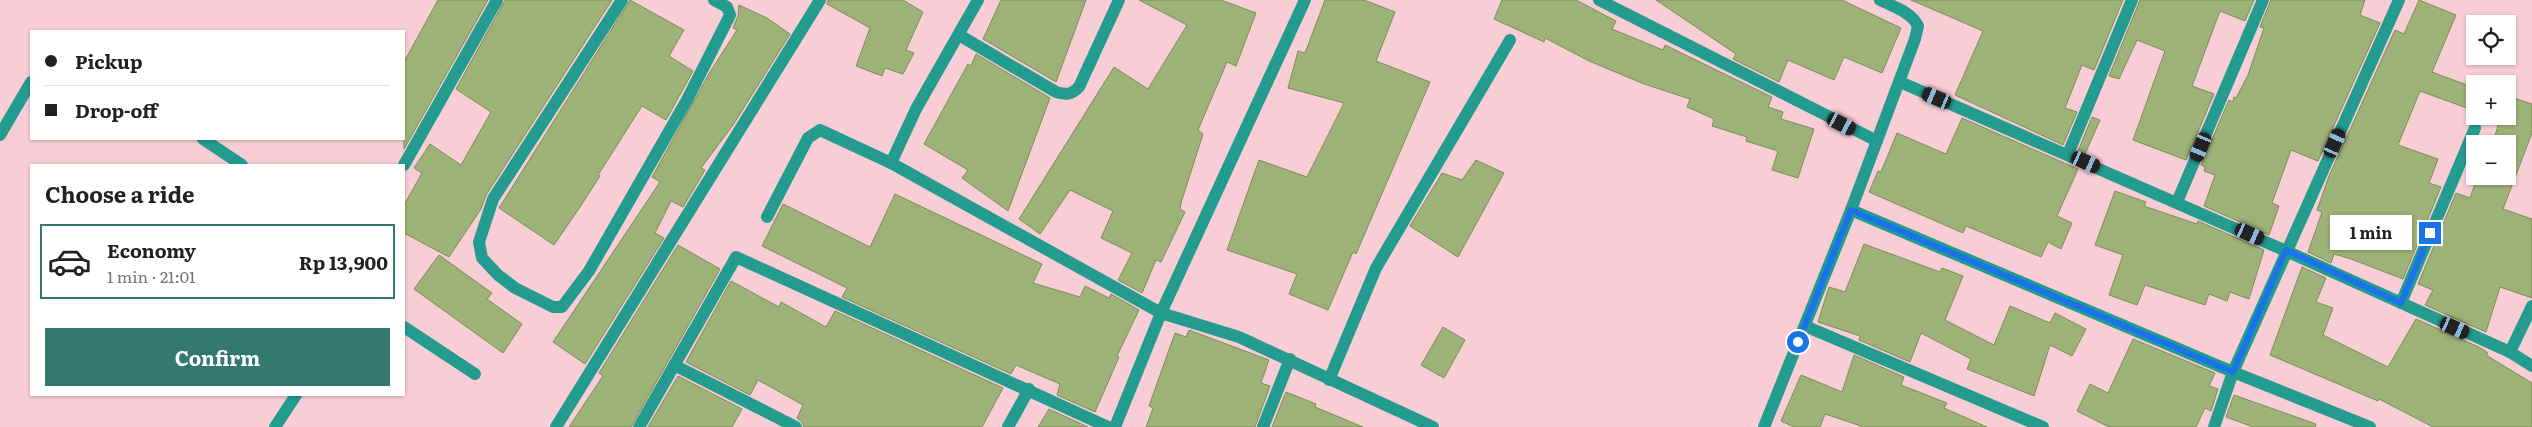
<!DOCTYPE html>
<meta charset="utf-8">
<style>
body{margin:0;font-family:Literata,serif;background:#f2f2f2;color:#202124;height:100vh;display:flex;flex-direction:column;font-size:19px;white-space:nowrap}
*{box-sizing:border-box;margin:0}
p{font-size:16px;color:#757577}
.icon{flex:none;width:28px;height:28px;fill:none;stroke:currentColor;stroke-width:2;stroke-linecap:round;stroke-linejoin:round}
.map{position:relative;flex:1;overflow:hidden}
.drawer{position:absolute;left:30px;top:164px;width:375px;height:232px;display:flex;flex-direction:column;background:#fff;border-radius:0px;box-shadow:0 1px 4px #0004}
.drawer>*{flex:none}
.guide{position:absolute;left:30px;top:30px;width:375px;height:110px;border-radius:0px;box-shadow:0 1px 4px #0004;display:grid;align-content:center;height:110px;padding:0 15px;background:#fff}
.tools{position:absolute;left:2466px;top:15px;display:grid;gap:10px}
.tools a{display:grid;place-items:center;width:50px;height:50px;border-radius:0px;background:#fff;box-shadow:0 1px 4px #0004;font-size:25px}
.end{position:absolute;width:22px;height:22px;margin:-11px;border:6px solid #1a73e8;background:#fff;box-shadow:0 0 0 2px #fff}
.from{border-radius:50%}
.bubble{position:absolute;height:35px;border-radius:0px;background:#fff;box-shadow:0 1px 4px #0004;font-size:16px;font-weight:700;line-height:35px;text-align:center}
.car{position:absolute;width:15px;height:30px;margin:-15px -8px;border-radius:6px;box-shadow:0 0 4px 1px #0007;background:linear-gradient(#222 24%,#8ab4d8 0 40%,#222 0 76%,#8ab4d8 0 86%,#222 0)}
.guide b{display:flex;align-items:center;gap:18px;height:48px;font-size:19px}
.guide b+b{border-top:1px solid #e0e0e0}
.guide i{width:12px;height:12px;background:#202124}
ul{padding:0;list-style:none}
li{display:flex;align-items:center;gap:15px;height:75px;margin:0 10px 8px;padding:0 5px;border:2px solid transparent;border-radius:0px}
li div{flex:1}
li b{display:block;font-size:19px}
li em{font-style:normal;font-weight:700}
li.current{border-color:#337970}
li>.icon{width:45px;height:45px;stroke-width:1.5}
h2{padding:0 15px;font-size:22px;line-height:60px}
.action{display:flex;gap:10px;margin-top:auto;padding:10px 15px}
.action a{flex:1;height:58px;border-radius:0px;background:#337970;color:#fff;font-size:20px;font-weight:700;line-height:58px;text-align:center}
.map>svg:first-child{display:block}
</style>
<div class="map">
<svg width="2532" height="427" viewBox="0 0 2532 427">
<rect width="100%" height="100%" fill="#f9cdd6"/>
<g fill="#9db276" stroke="#7b8f55">
<path d="M 438,0 L 488,0 L 404,149 L 404,62 Z"/>
<path d="M 505,0 L 612,0 L 486,195 L 481,209 L 449,257 L 404,233 L 404,205 L 422,173 L 414,168 L 430,144 L 461,165 L 491,112 L 456,89 Z"/>
<path d="M 630,0 L 684,30 L 669,56 L 693,71 L 666,120 L 642,106 L 598,175 L 600,176 L 580,207 L 554,245 L 499,208 Z"/>
<path d="M 828,0 L 903,0 L 923,12 L 906,50 L 914,53 L 903,74 L 885,68 L 882,76 L 856,66 L 870,28 L 827,4 Z"/>
<path d="M 1001,0 L 1086,0 L 1056,82 L 983,39 Z"/>
<path d="M 1139,0 L 1221,0 L 1256,13 L 1236,66 L 1227,62 L 1198,130 L 1203,134 L 1181,203 L 1180,209 L 1185,212 L 1161,262 L 1156,260 L 1142,293 L 1118,280 L 1132,253 L 1101,238 L 1113,211 L 1070,190 L 1040,234 L 1019,219 L 1114,67 L 1148,89 L 1187,25 Z"/>
<path d="M 1325,0 L 1364,0 L 1395,12 L 1376,61 L 1430,82 L 1356,254 L 1353,252 L 1328,310 L 1289,294 L 1297,274 L 1227,250 L 1259,160 L 1307,177 L 1344,103 L 1288,88 L 1298,51 L 1305,53 Z"/>
<path d="M 1502,0 L 1576,0 L 1616,21 L 1612,29 L 1663,50 L 1665,45 L 1772,97 L 1768,107 L 1783,112 L 1781,119 L 1814,129 L 1798,178 L 1772,170 L 1778,151 L 1746,141 L 1747,137 L 1712,126 L 1714,119 L 1687,107 L 1690,99 L 1644,84 L 1589,61 L 1545,38 L 1544,42 L 1494,19 Z"/>
<path d="M 1656,0 L 1842,0 L 1901,28 L 1882,73 L 1844,57 L 1834,80 L 1788,60 L 1779,82 L 1733,59 L 1736,54 Z"/>
<path d="M 1911,0 L 2123,0 L 2094,70 L 2082,65 L 2065,108 L 2077,112 L 2063,145 L 1955,95 L 1983,31 Z"/>
<path d="M 2140,0 L 2254,0 L 2245,21 L 2220,11 L 2192,86 L 2214,94 L 2186,160 L 2133,140 L 2165,51 L 2137,40 L 2119,79 L 2109,76 Z"/>
<path d="M 2271,0 L 2365,0 L 2360,15 L 2380,23 L 2318,161 L 2291,150 L 2272,203 L 2279,206 L 2269,235 L 2204,206 L 2215,175 L 2204,171 L 2205,167 L 2201,165 L 2229,100 L 2233,102 L 2234,97 L 2236,98 L 2248,75 L 2264,28 L 2260,27 Z"/>
<path d="M 2419,0 L 2456,15 L 2432,72 L 2475,88 L 2475,111 L 2420,91 L 2398,145 L 2438,159 L 2429,183 L 2441,187 L 2403,279 L 2351,259 L 2334,254 L 2331,263 L 2308,252 L 2322,212 L 2317,210 L 2329,176 L 2395,30 L 2404,34 Z"/>
<path d="M 739,5 L 767,18 L 790,34 L 733,125 L 701,168 L 705,170 L 683,207 L 671,201 L 655,233 L 664,238 L 585,364 L 553,342 L 660,182 L 652,177 L 710,72 L 737,30 L 733,28 L 738,16 Z"/>
<path d="M 976,54 L 1050,98 L 1008,211 L 962,178 L 968,170 L 924,144 L 968,64 L 971,66 Z"/>
<path d="M 2508,96 L 2532,104 L 2532,133 L 2503,209 L 2532,219 L 2532,298 L 2500,287 L 2486,332 L 2425,305 L 2433,290 L 2418,284 L 2456,193 L 2470,198 L 2476,181 L 2478,182 L 2480,176 L 2508,176 L 2508,144 L 2492,144 L 2500,120 L 2490,116 L 2508,116 Z"/>
<path d="M 2092,117 L 2100,120 L 2085,154 L 2078,151 Z"/>
<path d="M 1962,118 L 2078,169 L 2057,216 L 2072,223 L 2061,249 L 2048,242 L 2041,257 L 1966,226 L 1963,233 L 1869,192 L 1878,171 L 1881,172 L 1897,133 L 1946,154 Z"/>
<path d="M 1476,160 L 1504,173 L 1458,257 L 1410,226 L 1442,173 L 1462,180 Z"/>
<path d="M 2115,191 L 2146,202 L 2144,206 L 2197,224 L 2198,221 L 2264,250 L 2249,299 L 2230,292 L 2227,301 L 2209,294 L 2205,305 L 2145,285 L 2137,305 L 2109,295 L 2123,255 L 2095,245 Z"/>
<path d="M 895,194 L 1042,264 L 1033,283 L 1080,297 L 1085,286 L 1109,298 L 1111,294 L 1139,310 L 1117,356 L 1119,357 L 1095,412 L 1057,395 L 1060,384 L 1016,365 L 1011,374 L 842,297 L 847,288 L 762,246 L 783,204 L 870,247 Z"/>
<path d="M 1864,244 L 1940,272 L 1942,268 L 1963,276 L 1945,320 L 1994,345 L 2010,306 L 2050,323 L 2055,313 L 2086,329 L 2072,356 L 2050,345 L 2034,396 L 1967,369 L 1971,359 L 1921,333 L 1910,362 L 1859,340 L 1860,336 L 1818,322 L 1829,287 L 1845,292 Z"/>
<path d="M 678,245 L 720,269 L 631,427 L 569,427 L 603,376 L 599,373 Z"/>
<path d="M 439,255 L 492,293 L 487,299 L 522,324 L 503,353 L 414,289 Z"/>
<path d="M 2302,267 L 2326,278 L 2316,302 L 2333,308 L 2323,335 L 2388,367 L 2416,319 L 2481,348 L 2488,353 L 2486,355 L 2532,383 L 2532,427 L 2433,427 L 2379,399 L 2378,401 L 2270,355 Z"/>
<path d="M 731,281 L 779,307 L 781,302 L 826,327 L 835,311 L 1003,388 L 982,427 L 804,427 L 802,422 L 797,418 L 803,405 L 758,380 L 750,395 L 686,362 Z"/>
<path d="M 1443,327 L 1465,340 L 1444,378 L 1421,365 Z"/>
<path d="M 1189,330 L 1269,360 L 1261,383 L 1270,386 L 1255,427 L 1146,427 L 1153,408 L 1149,406 L 1175,333 L 1186,337 Z"/>
<path d="M 2133,339 L 2215,373 L 2209,386 L 2218,389 L 2211,411 L 2205,408 L 2196,427 L 2109,427 L 2077,411 L 2090,384 L 2108,393 Z"/>
<path d="M 1854,355 L 1904,377 L 1901,385 L 1947,403 L 1944,408 L 1987,427 L 1864,427 L 1825,414 L 1820,427 L 1794,427 L 1781,421 L 1801,375 L 1842,392 Z"/>
<path d="M 678,376 L 742,409 L 732,427 L 648,427 Z"/>
<path d="M 1286,392 L 1316,404 L 1315,407 L 1363,427 L 1272,427 Z"/>
<path d="M 2234,395 L 2316,424 L 2315,427 L 2253,427 L 2226,417 Z"/>
<path d="M 1049,409 L 1088,427 L 1038,427 Z"/>
</g>
<g fill="none" stroke-linecap="round" stroke-linejoin="round">
<g stroke="#239c8f" stroke-width="12">
<path d="M 0,135 L 31,82"/>
<path d="M 203,139 L 242,165"/>
<path d="M 404,327 L 475,374"/>
<path d="M 275,427 L 296,395"/>
</g>
<g stroke="#239c8f" stroke-width="12">
<path d="M 622,0 L 493,199 L 479,242 L 482,258 L 498,275 L 515,288 L 553,307 L 562,307 L 589,271 L 687,100 L 730,15 L 727,7 L 714,0"/>
<path d="M 978,0 L 916,109 L 891,163 L 1161,313 L 1115,427"/>
<path d="M 1305,0 L 1161,313 L 1239,337 L 1433,427"/>
<path d="M 1599,0 L 1877,141"/>
<path d="M 959,35 L 1056,92 C 1066,95 1071,95 1079,87 L 1119,0"/>
<path d="M 1900,82 L 2286,251 L 2510,352 L 2532,366"/>
<path d="M 2068,154 L 2132,0"/>
<path d="M 404,165 L 497,0"/>
<path d="M 2177,202 L 2263,0"/>
<path d="M 1851,210 L 2233,372 L 2370,427"/>
<path d="M 767,217 L 808,138 L 820,130 L 891,163"/>
<path d="M 2401,303 L 2475,128"/>
<path d="M 1805,326 L 2043,427"/>
<path d="M 2510,352 L 2532,306"/>
<path d="M 676,366 L 796,427"/>
<path d="M 1329,380 L 1376,268 L 1510,40"/>
<path d="M 556,427 L 820,0"/>
<path d="M 639,427 L 736,257 L 1108,427"/>
<path d="M 1008,427 L 1029,389"/>
<path d="M 1263,427 L 1290,359"/>
<path d="M 1764,427 L 1851,210 L 1915,39 L 1918,26 C 1911,12 1894,7 1880,0"/>
<path d="M 2214,427 L 2233,372 L 2399,0"/>
</g>
</g>
<g fill="none" stroke-linecap="round" stroke-linejoin="round">
<path stroke="#1a73e8" stroke-width="6" d="M 1798,342 L 1851,210 L 2233,372 L 2286,250 L 2401,303 L 2430,233"/>
</g>
</svg>
<div class="tools">
<a><svg class="icon" aria-label="locate" viewBox="0 0 24 24"><circle cx="12" cy="12" r="6"/><path d="M12 2v4M12 18v4M2 12h4M18 12h4"/></svg></a>
<a>+</a>
<a>−</a>
</div>
<i class="end from" style="left:1798px;top:342px"></i>
<i class="end" style="left:2430px;top:233px"></i>
<div class="bubble" style="left:2330px;top:215px;width:82px">1 min</div>
<i class="car" style="left:1937px;top:98px;rotate:293deg"></i>
<i class="car" style="left:1842px;top:124px;rotate:117deg"></i>
<i class="car" style="left:2335px;top:143px;rotate:24deg"></i>
<i class="car" style="left:2201px;top:147px;rotate:203deg"></i>
<i class="car" style="left:2086px;top:162px;rotate:114deg"></i>
<i class="car" style="left:2250px;top:234px;rotate:114deg"></i>
<i class="car" style="left:2455px;top:328px;rotate:114deg"></i>
<div class="guide">
<b><i class="from"></i>Pickup</b>
<b><i></i>Drop-off</b>
</div>
<section class="drawer">
<h2>Choose a ride</h2>
<ul>
<li class="current"><svg class="icon" aria-label="car" viewBox="0 0 24 24"><path d="M5 17H2v-5l4-1 3-4h7l3 4 3 1v5h-3M9 17h6M6 11h13"/><circle cx="7" cy="17" r="2"/><circle cx="17" cy="17" r="2"/></svg><div><b>Economy</b><p>1 min · 21:01</p></div><em>Rp 13,900</em></li>
</ul>
<div class="action"><a>Confirm</a></div>
</section>
</div>
